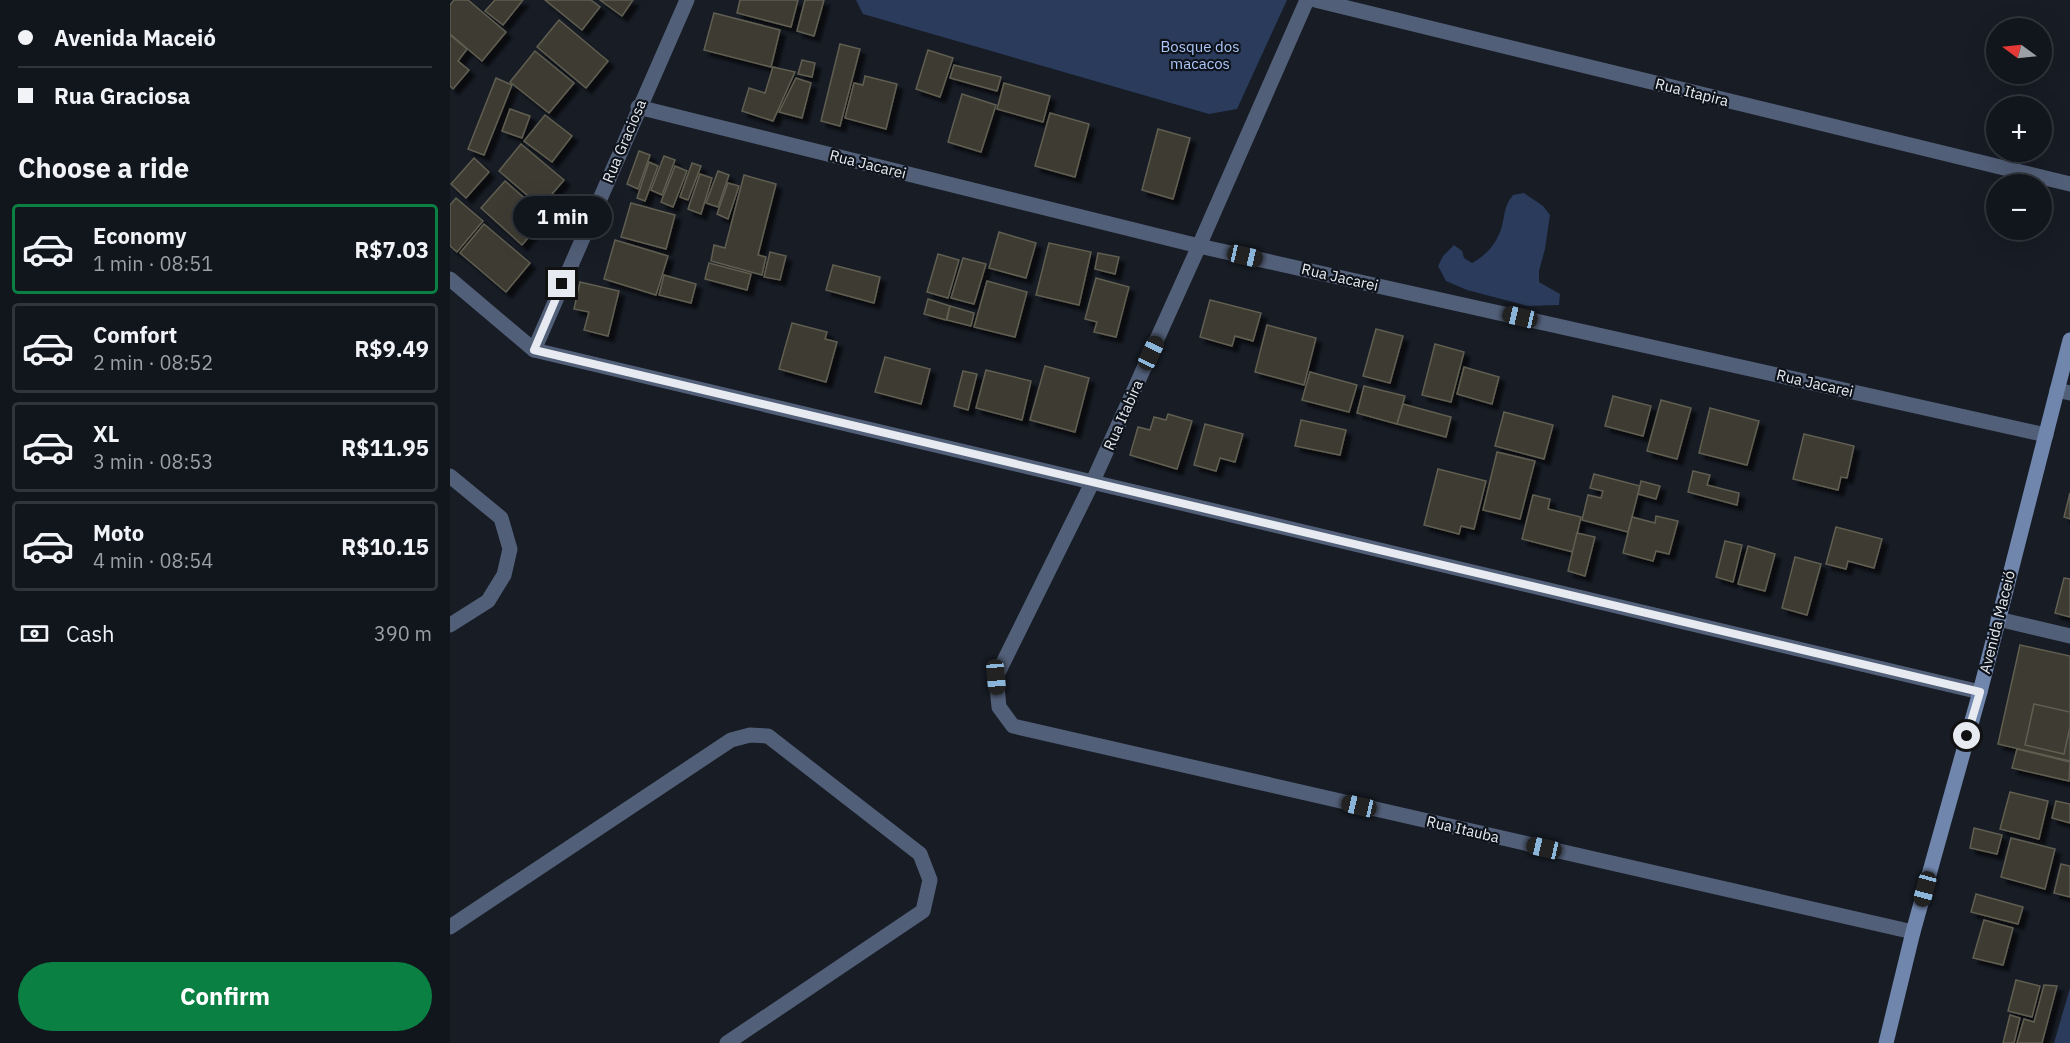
<!DOCTYPE html>
<meta charset="utf-8">
<style>
body{margin:0;font-family:"IBM Plex Sans",sans-serif;background:#1e2229;color:#f1f3f6;height:100vh;display:flex;flex-direction:column;font-size:22px;white-space:nowrap}
*{box-sizing:border-box;margin:0}
p{font-size:20px;color:#9c9fa3}
.icon{flex:none;width:33px;height:33px;fill:none;stroke:currentColor;stroke-width:2;stroke-linecap:round;stroke-linejoin:round}
.map{position:relative;flex:1;overflow:hidden}
.side{display:flex;flex-direction:column;background:#11151c;width:450px}
.side>*{flex:none}
.hud{display:grid;align-content:center;height:132px;padding:0 18px;background:#11151c}
.needle{width:39px;rotate:285deg}
.fabs{position:absolute;left:1536px;top:18px;display:grid;gap:12px}
.fabs a{display:grid;place-items:center;width:66px;height:66px;border-radius:50%;background:#11151c;box-shadow:0 6px 24px #0002,0 0 0 2px #30343b;font-size:30px}
.end{position:absolute;width:27px;height:27px;margin:-14px;border:8px solid #e7ebf1;background:#111;box-shadow:0 0 0 3px #111}
.from{border-radius:50%}
.bubble{position:absolute;height:42px;border-radius:21px;background:#11151c;box-shadow:0 6px 24px #0002,0 0 0 2px #30343b;font-size:20px;font-weight:800;line-height:42px;text-align:center}
.car{position:absolute;width:18px;height:36px;margin:-18px -9px;border-radius:8px;box-shadow:0 0 4px 2px #0007;background:linear-gradient(#222 24%,#8ab4d8 0 40%,#222 0 76%,#8ab4d8 0 86%,#222 0)}
.hud b{display:flex;align-items:center;gap:21px;height:57px;font-size:22px}
.hud b+b{border-top:2px solid #30343b}
.hud i{width:15px;height:15px;background:#f1f3f6}
ul{padding:0;list-style:none}
li{display:flex;align-items:center;gap:18px;height:90px;margin:0 12px 9px;padding:0 6px;border:3px solid #30343b;border-radius:6px}
li div{flex:1}
li b{display:block;font-size:22px}
li em{font-style:normal;font-weight:800}
li.on{border-color:#0b8043}
li>.icon{width:54px;height:54px;stroke-width:1.5}
h2{padding:0 18px;font-size:27px;line-height:72px}
.pay{display:flex;align-items:center;gap:15px;height:66px;padding:0 18px;font-size:22px}
.pay p{margin-inline-start:auto}
.cta{display:flex;gap:12px;margin-top:auto;padding:12px 18px}
.cta a{flex:1;height:69px;border-radius:36px;background:#0b8043;color:#fff;font-size:24px;font-weight:800;line-height:69px;text-align:center}
main{display:flex;flex:1;min-height:0}
.map>svg:first-child{display:block}
</style>
<main>
<section class="side">
<div class="hud">
<b><i class="from"></i>Avenida Maceió</b>
<b><i></i>Rua Graciosa</b>
</div>
<h2>Choose a ride</h2>
<ul>
<li class="on"><svg class="icon" aria-label="car" viewBox="0 0 24 24"><path d="M5 17H2v-5l4-1 3-4h7l3 4 3 1v5h-3M9 17h6M6 11h13"/><circle cx="7" cy="17" r="2"/><circle cx="17" cy="17" r="2"/></svg><div><b>Economy</b><p>1 min · 08:51</p></div><em>R$7.03</em></li>
<li><svg class="icon" aria-label="car" viewBox="0 0 24 24"><path d="M5 17H2v-5l4-1 3-4h7l3 4 3 1v5h-3M9 17h6M6 11h13"/><circle cx="7" cy="17" r="2"/><circle cx="17" cy="17" r="2"/></svg><div><b>Comfort</b><p>2 min · 08:52</p></div><em>R$9.49</em></li>
<li><svg class="icon" aria-label="car" viewBox="0 0 24 24"><path d="M5 17H2v-5l4-1 3-4h7l3 4 3 1v5h-3M9 17h6M6 11h13"/><circle cx="7" cy="17" r="2"/><circle cx="17" cy="17" r="2"/></svg><div><b>XL</b><p>3 min · 08:53</p></div><em>R$11.95</em></li>
<li><svg class="icon" aria-label="car" viewBox="0 0 24 24"><path d="M5 17H2v-5l4-1 3-4h7l3 4 3 1v5h-3M9 17h6M6 11h13"/><circle cx="7" cy="17" r="2"/><circle cx="17" cy="17" r="2"/></svg><div><b>Moto</b><p>4 min · 08:54</p></div><em>R$10.15</em></li>
</ul>
<div class="pay"><svg class="icon" aria-label="cash" viewBox="0 0 24 24"><path d="M3 7h18v10H3z"/><circle cx="12" cy="12" r="2"/></svg>Cash<p>390 m</p></div>
<div class="cta"><a>Confirm</a></div>
</section>
<div class="map">
<svg width="1620" height="1043" viewBox="0 0 1620 1043">
<defs>
<filter id="shadow"><feDropShadow dx="5.5" dy="5.5" stdDeviation="1.5" flood-color="#0009"/></filter>
</defs>
<rect width="100%" height="100%" fill="#171c25"/>
<g fill="#2a3b5b">
<path d="M 406,0 L 837,0 L 787,109 L 759,114 L 413,14 Z"/>
<path d="M 1074,193 L 1093,206 L 1100,215 L 1095,249 L 1089,271 L 1089,282 L 1110,294 L 1109,305 L 1078,306 L 1017,290 L 996,281 L 988,266 L 993,256 L 1004,245 L 1012,251 L 1014,258 L 1022,263 C 1037,255 1047,243 1052,226 C 1055,214 1054,206 1063,195 Z"/>
<path d="M 1620,988 L 1620,1043 L 1604,1043 Z"/>
</g>
<g fill="#3d3b30" stroke="#605e51" stroke-width="1.5" filter="url(#shadow)">
<path d="M 4,0 L 18,0 L 56,32 L 32,61 L 0,34 L 0,5 Z"/>
<path d="M 45,0 L 73,0 L 53,25 L 35,11 Z"/>
<path d="M 95,0 L 141,0 L 150,7 L 132,30 Z"/>
<path d="M 150,0 L 183,0 L 172,16 Z"/>
<path d="M 290,0 L 348,0 L 341,27 L 287,13 Z"/>
<path d="M 355,0 L 374,0 L 364,36 L 347,31 Z"/>
<path d="M 264,13 L 330,30 L 321,67 L 254,50 Z"/>
<path d="M 109,20 L 158,61 L 136,88 L 87,47 Z"/>
<path d="M 0,35 L 17,49 L 8,61 L 19,70 L 3,89 L 0,86 Z"/>
<path d="M 390,44 L 410,49 L 390,126 L 371,121 Z"/>
<path d="M 478,50 L 503,58 L 490,97 L 466,89 Z"/>
<path d="M 85,51 L 124,83 L 99,113 L 60,82 Z"/>
<path d="M 352,60 L 365,63 L 362,77 L 348,74 Z"/>
<path d="M 504,65 L 551,77 L 547,91 L 500,78 Z"/>
<path d="M 323,67 L 345,72 L 323,121 L 292,111 L 299,88 L 315,93 Z"/>
<path d="M 415,76 L 447,84 L 436,129 L 395,118 L 404,83 L 413,85 Z"/>
<path d="M 46,78 L 62,85 L 34,155 L 18,149 Z"/>
<path d="M 346,78 L 361,83 L 352,118 L 329,112 Z"/>
<path d="M 554,83 L 600,96 L 593,122 L 547,109 Z"/>
<path d="M 512,94 L 546,105 L 531,152 L 498,142 Z"/>
<path d="M 60,109 L 80,116 L 72,138 L 52,131 Z"/>
<path d="M 600,113 L 639,124 L 625,177 L 585,166 Z"/>
<path d="M 95,115 L 122,136 L 102,162 L 74,141 Z"/>
<path d="M 708,129 L 740,138 L 723,199 L 692,190 Z"/>
<path d="M 71,144 L 114,180 L 91,207 L 49,171 Z"/>
<path d="M 189,151 L 200,155 L 188,189 L 177,184 Z"/>
<path d="M 214,156 L 225,160 L 212,195 L 201,190 Z"/>
<path d="M 24,158 L 39,172 L 16,198 L 1,184 Z"/>
<path d="M 199,162 L 208,166 L 195,201 L 187,198 Z"/>
<path d="M 242,163 L 251,166 L 238,200 L 230,197 Z"/>
<path d="M 225,166 L 237,171 L 223,207 L 211,202 Z"/>
<path d="M 268,171 L 279,175 L 268,207 L 256,203 Z"/>
<path d="M 250,174 L 262,178 L 251,214 L 238,209 Z"/>
<path d="M 294,175 L 326,184 L 308,255 L 316,257 L 312,275 L 261,261 L 264,245 L 275,248 Z"/>
<path d="M 55,181 L 96,217 L 72,245 L 31,208 Z"/>
<path d="M 278,183 L 289,186 L 278,219 L 267,214 Z"/>
<path d="M 6,198 L 33,221 L 7,252 L 0,246 L 0,205 Z"/>
<path d="M 181,203 L 225,215 L 216,249 L 171,237 Z"/>
<path d="M 34,224 L 80,263 L 56,292 L 10,253 Z"/>
<path d="M 549,232 L 586,243 L 576,278 L 539,268 Z"/>
<path d="M 165,240 L 218,256 L 206,295 L 154,279 Z"/>
<path d="M 599,243 L 641,252 L 629,305 L 586,295 Z"/>
<path d="M 320,252 L 336,256 L 330,280 L 314,277 Z"/>
<path d="M 648,253 L 669,257 L 665,274 L 645,269 Z"/>
<path d="M 488,254 L 509,260 L 498,298 L 477,292 Z"/>
<path d="M 513,258 L 536,264 L 524,304 L 501,298 Z"/>
<path d="M 259,263 L 301,274 L 297,290 L 255,279 Z"/>
<path d="M 383,265 L 430,277 L 424,303 L 376,290 Z"/>
<path d="M 214,275 L 246,284 L 241,303 L 209,295 Z"/>
<path d="M 646,278 L 679,287 L 666,337 L 644,332 L 647,322 L 635,319 Z"/>
<path d="M 537,281 L 577,292 L 565,337 L 524,327 Z"/>
<path d="M 130,282 L 169,291 L 158,336 L 134,330 L 139,312 L 124,309 Z"/>
<path d="M 478,299 L 500,306 L 496,320 L 474,314 Z"/>
<path d="M 760,300 L 811,313 L 803,341 L 785,336 L 782,346 L 750,337 Z"/>
<path d="M 500,306 L 524,313 L 521,326 L 497,320 Z"/>
<path d="M 342,323 L 377,332 L 375,339 L 387,342 L 376,382 L 329,369 Z"/>
<path d="M 817,325 L 866,338 L 854,385 L 805,372 Z"/>
<path d="M 926,329 L 953,336 L 940,383 L 913,376 Z"/>
<path d="M 985,344 L 1014,352 L 1001,402 L 972,395 Z"/>
<path d="M 435,357 L 480,369 L 471,404 L 425,392 Z"/>
<path d="M 595,366 L 639,378 L 625,432 L 580,420 Z"/>
<path d="M 1014,367 L 1049,377 L 1042,404 L 1007,394 Z"/>
<path d="M 536,370 L 581,381 L 572,420 L 526,408 Z"/>
<path d="M 513,371 L 527,374 L 518,410 L 504,406 Z"/>
<path d="M 860,372 L 907,385 L 899,412 L 852,400 Z"/>
<path d="M 914,386 L 955,396 L 947,424 L 907,413 Z"/>
<path d="M 1163,396 L 1201,406 L 1193,436 L 1155,426 Z"/>
<path d="M 1211,400 L 1241,408 L 1227,459 L 1197,451 Z"/>
<path d="M 953,404 L 1001,417 L 996,437 L 947,424 Z"/>
<path d="M 1260,408 L 1309,421 L 1297,465 L 1249,453 Z"/>
<path d="M 1054,412 L 1103,425 L 1094,459 L 1045,446 Z"/>
<path d="M 718,414 L 742,421 L 727,469 L 680,455 L 688,427 L 700,430 L 704,417 L 716,420 Z"/>
<path d="M 851,420 L 896,430 L 890,455 L 845,446 Z"/>
<path d="M 755,424 L 793,434 L 785,462 L 770,458 L 766,471 L 744,465 Z"/>
<path d="M 1354,434 L 1404,446 L 1397,478 L 1391,477 L 1388,490 L 1343,479 Z"/>
<path d="M 1047,452 L 1085,461 L 1070,519 L 1033,510 Z"/>
<path d="M 988,469 L 1036,481 L 1024,529 L 1011,526 L 1009,534 L 974,525 Z"/>
<path d="M 1243,471 L 1260,475 L 1257,485 L 1289,493 L 1287,505 L 1238,492 Z"/>
<path d="M 1144,474 L 1190,486 L 1178,532 L 1132,520 L 1138,495 L 1151,498 L 1153,491 L 1140,488 Z"/>
<path d="M 1191,481 L 1210,486 L 1206,499 L 1188,494 Z"/>
<path d="M 1620,493 L 1620,519 L 1614,517 Z"/>
<path d="M 1083,495 L 1100,499 L 1098,509 L 1131,517 L 1123,552 L 1072,539 Z"/>
<path d="M 1206,516 L 1228,521 L 1219,554 L 1206,551 L 1203,561 L 1173,553 L 1182,517 L 1205,523 Z"/>
<path d="M 1386,527 L 1432,539 L 1424,568 L 1398,561 L 1396,569 L 1376,564 Z"/>
<path d="M 1127,533 L 1145,537 L 1135,576 L 1118,571 Z"/>
<path d="M 1275,541 L 1292,545 L 1283,582 L 1266,577 Z"/>
<path d="M 1298,546 L 1325,554 L 1315,591 L 1288,584 Z"/>
<path d="M 1345,557 L 1371,564 L 1357,615 L 1332,608 Z"/>
<path d="M 1614,578 L 1620,579 L 1620,617 L 1605,613 Z"/>
<path d="M 1570,645 L 1620,656 L 1620,761 L 1548,744 Z"/>
<path d="M 1584,704 L 1620,712 L 1620,727 L 1614,754 L 1575,745 Z"/>
<path d="M 1567,749 L 1620,762 L 1619,781 L 1562,768 Z"/>
<path d="M 1560,792 L 1598,801 L 1589,839 L 1550,829 Z"/>
<path d="M 1606,801 L 1620,804 L 1620,823 L 1602,818 Z"/>
<path d="M 1524,828 L 1552,835 L 1547,854 L 1520,848 Z"/>
<path d="M 1561,838 L 1605,849 L 1595,889 L 1551,877 Z"/>
<path d="M 1611,864 L 1620,866 L 1620,897 L 1604,893 Z"/>
<path d="M 1526,894 L 1573,907 L 1568,924 L 1521,912 Z"/>
<path d="M 1534,920 L 1563,928 L 1553,965 L 1523,958 Z"/>
<path d="M 1566,980 L 1590,986 L 1582,1017 L 1558,1011 Z"/>
<path d="M 1594,985 L 1607,986 L 1592,1043 L 1567,1043 L 1574,1019 L 1584,1022 Z"/>
<path d="M 1560,1015 L 1570,1018 L 1564,1043 L 1553,1043 Z"/>
</g>
<g fill="none" stroke-linecap="round" stroke-linejoin="round">
<g stroke="#525f78" stroke-width="15">
<path d="M 857,0 L 749,246 L 643,481 L 546,677 L 549,707 L 563,726 L 1463,932"/>
<path d="M 865,0 L 1620,184"/>
<path d="M 188,107 L 749,246 L 1596,435"/>
<path d="M 0,279 L 84,350 L 1530,692"/>
<path d="M 84,350 L 237,0"/>
<path d="M 1607,390 L 1620,393"/>
<path d="M 0,476 L 51,518 L 60,549 L 54,575 L 38,601 L 0,625"/>
<path d="M 1548,619 L 1620,636"/>
<path d="M 0,927 L 281,740 L 300,735 L 318,736 L 470,854 L 480,880 L 473,911 L 277,1043"/>
</g>
<path stroke="#7086ad" stroke-width="15" d="M 1436,1043 L 1463,932 L 1530,692 L 1620,340"/>
</g>
<g fill="none" stroke-linecap="round" stroke-linejoin="round">
<path stroke="#e7ebf1" stroke-width="8" d="M 112,284 L 84,350 L 1530,692 L 1517,736"/>
</g>
<g text-anchor="middle" dominant-baseline="central" stroke-width="4.5" stroke-linejoin="round" paint-order="stroke">
<g font-size="15" fill="#adc8f9" stroke="#0e131b">
<text x="750" y="46">Bosque dos<tspan x="750" dy="17">macacos</tspan></text>
</g>
<g font-size="15" fill="#e7ebf1" stroke="#0e131b">
<text transform="translate(1242 92) rotate(14)">Rua Itapira</text>
<text transform="translate(174 141) rotate(-67)">Rua Graciosa</text>
<text transform="translate(418 164) rotate(14)">Rua Jacarei</text>
<text transform="translate(890 277) rotate(13)">Rua Jacarei</text>
<text transform="translate(1365 383) rotate(13)">Rua Jacarei</text>
<text transform="translate(673 415) rotate(-66)">Rua Itabira</text>
<text transform="translate(1547 622) rotate(-76)">Avenida Maceió</text>
<text transform="translate(1013 829) rotate(13)">Rua Itauba</text>
</g>
</g>
</svg>
<div class="fabs">
<a><svg class="needle" viewBox="-14 -14 28 28"><path d="M0-13l5 13h-10z" fill="#e53935"/><path d="M0 13l5-13h-10z" fill="#9c9fa3"/></svg></a>
<a>+</a>
<a>−</a>
</div>
<i class="end from" style="left:1517px;top:736px"></i>
<i class="end" style="left:112px;top:284px"></i>
<div class="bubble" style="left:63px;top:196px;width:99px">1 min</div>
<i class="car" style="left:795px;top:256px;rotate:103deg"></i>
<i class="car" style="left:1070px;top:317px;rotate:283deg"></i>
<i class="car" style="left:701px;top:353px;rotate:25deg"></i>
<i class="car" style="left:546px;top:677px;rotate:175deg"></i>
<i class="car" style="left:909px;top:806px;rotate:283deg"></i>
<i class="car" style="left:1094px;top:848px;rotate:283deg"></i>
<i class="car" style="left:1475px;top:889px;rotate:195deg"></i>
</div>
</main>
